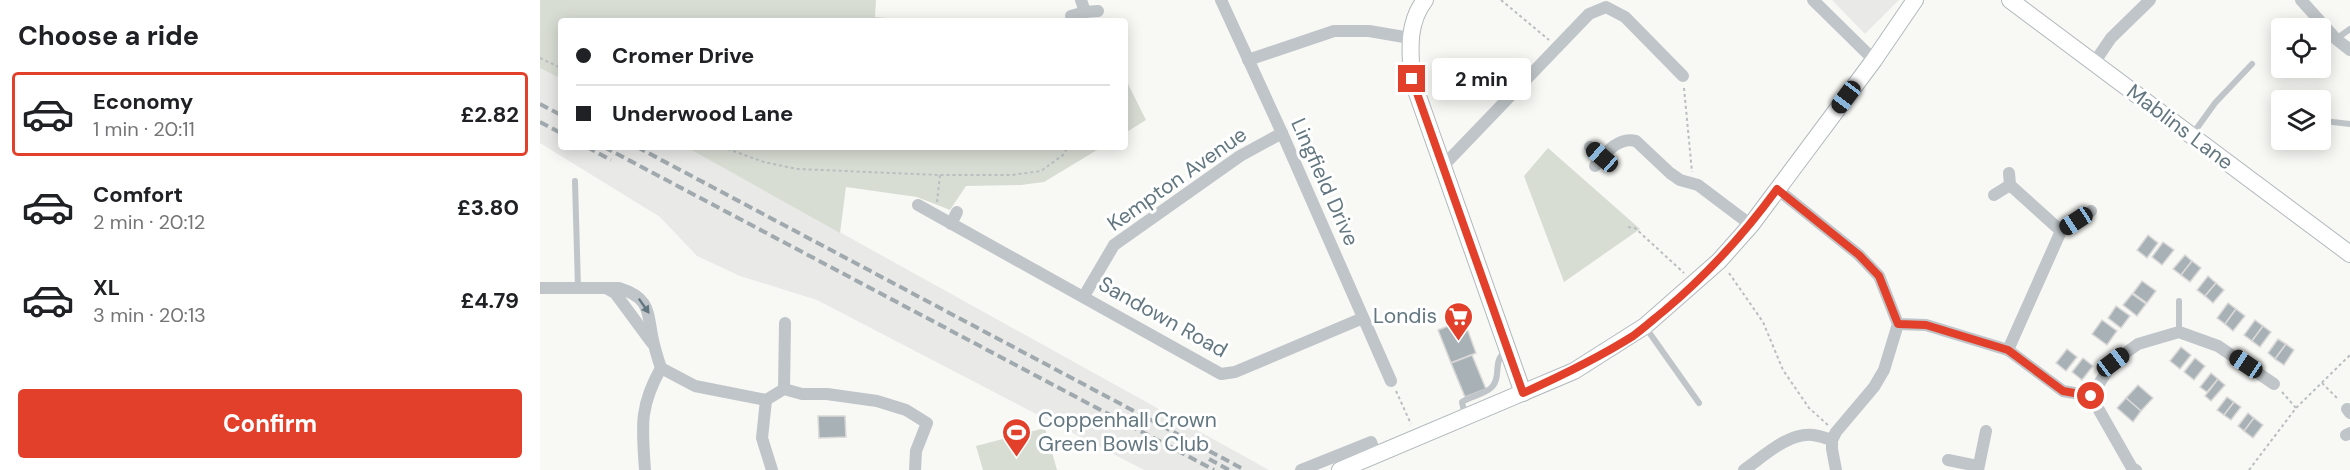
<!DOCTYPE html>
<meta charset="utf-8">
<style>
body{margin:0;font-family:"DM Sans",sans-serif;background:#f6f6f6;color:#202124;height:100vh;display:flex;flex-direction:column;font-size:22px;white-space:nowrap}
*{box-sizing:border-box;margin:0}
p{font-size:20px;color:#757577}
.icon{flex:none;width:33px;height:33px;fill:none;stroke:currentColor;stroke-width:2;stroke-linecap:round;stroke-linejoin:round}
.map{position:relative;flex:1;overflow:hidden}
.side{display:flex;flex-direction:column;background:#fff;width:540px}
.side>*{flex:none}
.hud{position:absolute;left:18px;top:18px;width:570px;height:132px;border-radius:6px;box-shadow:0 3px 15px #0003;display:grid;align-content:center;height:132px;padding:0 18px;background:#fff}
.buttons{position:absolute;left:1731px;top:18px;display:grid;gap:12px}
.buttons a{display:grid;place-items:center;width:60px;height:60px;border-radius:6px;background:#fff;box-shadow:0 3px 15px #0003;font-size:30px}
.end{position:absolute;width:27px;height:27px;margin:-14px;border:8px solid #e2402b;background:#fff;box-shadow:0 0 0 3px #fff}
.from{border-radius:50%}
.bubble{position:absolute;height:42px;border-radius:6px;background:#fff;box-shadow:0 3px 15px #0003;font-size:20px;font-weight:700;line-height:42px;text-align:center}
.car{position:absolute;width:18px;height:36px;margin:-18px -9px;border-radius:8px;box-shadow:0 0 4px 2px #0007;background:linear-gradient(#222 24%,#8ab4d8 0 40%,#222 0 76%,#8ab4d8 0 86%,#222 0)}
.hud b{display:flex;align-items:center;gap:21px;height:57px;font-size:22px}
.hud b+b{border-top:2px solid #e0e0e0}
.hud i{width:15px;height:15px;background:#202124}
ul{padding:0;list-style:none}
li{display:flex;align-items:center;gap:18px;height:84px;margin:0 12px 9px;padding:0 6px;border:3px solid transparent;border-radius:6px}
li div{flex:1}
li b{display:block;font-size:22px}
li em{font-style:normal;font-weight:700}
li.on{border-color:#e2402b}
li>.icon{width:54px;height:54px;stroke-width:1.5}
h2{padding:0 18px;font-size:27px;line-height:72px}
.action{display:flex;gap:12px;margin-top:auto;padding:12px 18px}
.action a{flex:1;height:69px;border-radius:6px;background:#e2402b;color:#fff;font-size:24px;font-weight:700;line-height:69px;text-align:center}
main{display:flex;flex:1;min-height:0}
.map>svg:first-child{display:block}
</style>
<main>
<section class="side">
<h2>Choose a ride</h2>
<ul>
<li class="on"><svg class="icon" aria-label="car" viewBox="0 0 24 24"><path d="M5 17H2v-5l4-1 3-4h7l3 4 3 1v5h-3M9 17h6M6 11h13"/><circle cx="7" cy="17" r="2"/><circle cx="17" cy="17" r="2"/></svg><div><b>Economy</b><p>1 min · 20:11</p></div><em>£2.82</em></li>
<li><svg class="icon" aria-label="car" viewBox="0 0 24 24"><path d="M5 17H2v-5l4-1 3-4h7l3 4 3 1v5h-3M9 17h6M6 11h13"/><circle cx="7" cy="17" r="2"/><circle cx="17" cy="17" r="2"/></svg><div><b>Comfort</b><p>2 min · 20:12</p></div><em>£3.80</em></li>
<li><svg class="icon" aria-label="car" viewBox="0 0 24 24"><path d="M5 17H2v-5l4-1 3-4h7l3 4 3 1v5h-3M9 17h6M6 11h13"/><circle cx="7" cy="17" r="2"/><circle cx="17" cy="17" r="2"/></svg><div><b>XL</b><p>3 min · 20:13</p></div><em>£4.79</em></li>
</ul>
<div class="action"><a>Confirm</a></div>
</section>
<div class="map">
<svg width="1810" height="470" viewBox="0 0 1810 470">
<rect width="100%" height="100%" fill="#f8f8f5"/>
<g fill="#e9e9e8">
<path d="M 1292,0 L 1359,0 L 1325,34 Z"/>
<path d="M 0,68 L 21,79 L 21,147 L 146,147 L 729,470 L 604,470 L 277,300 L 200,276 L 157,256 L 120,217 L 0,143 Z"/>
</g>
<g fill="#d8ddd4">
<path d="M 0,0 L 336,0 L 335,17 L 378,21 L 21,21 L 21,79 L 0,68 Z"/>
<path d="M 585,78 L 606,120 L 585,133 Z"/>
<path d="M 146,147 L 562,147 L 504,182 L 481,185 L 426,186 L 410,210 L 377,197 L 306,187 L 300,233 Z"/>
<path d="M 1008,148 L 1100,229 L 1024,282 L 984,176 Z"/>
<path d="M 505,428 L 517,470 L 443,470 L 436,446 Z"/>
</g>
<g fill="#a8b2b6" stroke="#dad9d8" stroke-width="1.5">
<path d="M 1608,235 L 1618,243 L 1607,258 L 1597,250 Z"/>
<path d="M 1623,242 L 1634,250 L 1622,265 L 1612,257 Z"/>
<path d="M 1645,255 L 1652,261 L 1641,275 L 1633,269 Z"/>
<path d="M 1652,261 L 1661,268 L 1650,282 L 1641,275 Z"/>
<path d="M 1668,276 L 1676,283 L 1665,296 L 1657,290 Z"/>
<path d="M 1602,281 L 1616,291 L 1607,303 L 1593,293 Z"/>
<path d="M 1676,283 L 1684,290 L 1673,303 L 1665,296 Z"/>
<path d="M 1592,294 L 1606,304 L 1597,316 L 1583,305 Z"/>
<path d="M 1688,303 L 1696,309 L 1685,324 L 1677,318 Z"/>
<path d="M 1576,306 L 1590,316 L 1581,328 L 1568,318 Z"/>
<path d="M 1696,309 L 1705,316 L 1693,331 L 1685,324 Z"/>
<path d="M 924,320 L 936,353 L 911,363 L 898,330 Z"/>
<path d="M 1562,320 L 1577,331 L 1567,345 L 1552,334 Z"/>
<path d="M 1715,320 L 1723,326 L 1712,341 L 1704,335 Z"/>
<path d="M 1723,326 L 1731,332 L 1720,347 L 1712,341 Z"/>
<path d="M 1738,339 L 1746,344 L 1735,359 L 1728,353 Z"/>
<path d="M 1746,344 L 1754,350 L 1744,365 L 1735,359 Z"/>
<path d="M 1641,347 L 1651,355 L 1640,369 L 1630,361 Z"/>
<path d="M 1527,349 L 1537,357 L 1526,371 L 1516,363 Z"/>
<path d="M 932,355 L 946,389 L 925,397 L 911,363 Z"/>
<path d="M 1543,358 L 1553,366 L 1542,380 L 1532,372 Z"/>
<path d="M 1655,358 L 1665,366 L 1654,380 L 1644,372 Z"/>
<path d="M 1671,373 L 1678,379 L 1667,392 L 1660,387 Z"/>
<path d="M 1678,379 L 1685,385 L 1671,401 L 1665,396 Z"/>
<path d="M 1598,385 L 1613,398 L 1601,411 L 1586,398 Z"/>
<path d="M 1687,397 L 1694,402 L 1684,415 L 1677,410 Z"/>
<path d="M 1586,398 L 1601,411 L 1593,422 L 1577,408 Z"/>
<path d="M 1694,402 L 1701,407 L 1691,420 L 1684,415 Z"/>
<path d="M 1708,413 L 1714,418 L 1704,431 L 1698,426 Z"/>
<path d="M 278,416 L 305,416 L 306,437 L 279,438 Z"/>
<path d="M 1714,418 L 1723,425 L 1713,438 L 1704,431 Z"/>
</g>
<g fill="none" stroke-linecap="round" stroke-linejoin="round">
<defs>
<g id="secondary">
<path d="M 885,0 C 867,23 870,51 872,79 L 983,393"/>
<path d="M 1470,0 L 1810,254"/>
<path d="M 800,470 L 1034,371 L 1105,326 L 1179,261 L 1211,225 L 1334,60 L 1375,0"/>
</g>
</defs>
<use href="#secondary" stroke="#b1b9bc" stroke-width="18"/>
<g stroke="#b9bec0" stroke-width="2" stroke-dasharray="3 3" stroke-linecap="butt">
<path d="M 961,0 L 1009,40"/>
<path d="M 0,58 L 21,68"/>
<path d="M 1144,88 L 1152,172"/>
<path d="M 182,147 L 224,162 L 257,169 L 400,175 L 472,175 L 501,171 L 523,155 L 528,147"/>
<path d="M 397,202 L 400,175"/>
<path d="M 1088,227 L 1095,228 L 1144,273"/>
<path d="M 1189,273 L 1223,322 L 1243,370 L 1269,408 L 1288,425"/>
<path d="M 1782,383 L 1799,400"/>
<path d="M 856,391 L 871,424"/>
<path d="M 1742,392 L 1756,408"/>
<path d="M 1709,470 L 1756,408 L 1810,355"/>
</g>
<g stroke="#bfc5c8" stroke-width="6">
<path d="M 1796,39 L 1810,29"/>
<path d="M 1780,117 L 1784,121 L 1810,124"/>
<path d="M 1652,135 L 1675,103 L 1712,64"/>
<path d="M 35,181 L 38,288"/>
<path d="M 1639,301 L 1639,332"/>
<path d="M 1106,328 L 1159,403"/>
<path d="M 925,416 L 922,402 C 931,396 944,395 952,387 C 962,376 952,362 965,352"/>
</g>
<g stroke="#bfc5c8" stroke-width="12">
<path d="M 541,0 L 545,12 L 558,11"/>
<path d="M 681,0 L 742,133 L 851,381"/>
<path d="M 1273,0 L 1334,60"/>
<path d="M 1761,0 L 1796,39 L 1810,50"/>
<path d="M 531,16 L 545,12"/>
<path d="M 708,60 L 794,31 L 829,31 L 870,38"/>
<path d="M 1554,63 L 1571,38 L 1610,0"/>
<path d="M 1050,147 L 1062,157"/>
<path d="M 904,165 L 1049,14 L 1066,7 L 1085,17 L 1143,76"/>
<path d="M 1055,166 C 1065,154 1078,136 1096,141 L 1130,173 L 1140,180 L 1158,185 L 1211,225"/>
<path d="M 1469,173 L 1470,185 L 1521,231"/>
<path d="M 1237,189 L 1319,255 L 1339,276 L 1358,324 L 1344,370 L 1334,387 L 1296,432 L 1292,440 L 1292,449 L 1296,470"/>
<path d="M 1454,195 L 1470,185"/>
<path d="M 378,205 L 681,374 L 695,372 L 823,318"/>
<path d="M 411,224 L 417,212"/>
<path d="M 0,288 L 79,288 C 111,298 107,312 113,340 C 115,350 118,359 121,368 L 155,386 L 226,400 L 244,389 L 262,394 L 287,394 L 337,401 L 366,410 L 387,423 L 376,451 L 375,470"/>
<path d="M 68,289 L 75,293 L 112,343"/>
<path d="M 544,296 L 574,245 L 700,156 L 742,133"/>
<path d="M 1358,324 L 1386,325 L 1468,350 L 1523,391 L 1551,396 L 1592,468 L 1596,470"/>
<path d="M 1468,350 L 1521,231 L 1551,211"/>
<path d="M 244,389 L 245,323"/>
<path d="M 1551,396 L 1573,362 L 1598,344 L 1639,332 L 1678,346 L 1734,384"/>
<path d="M 226,400 L 222,438 L 232,470"/>
<path d="M 1807,409 L 1810,413"/>
<path d="M 1806,435 L 1810,433"/>
<path d="M 1408,460 L 1437,466"/>
<path d="M 105,470 C 102,427 99,407 121,368"/>
<path d="M 761,470 L 831,442 L 836,454"/>
<path d="M 1204,470 C 1223,457 1248,432 1273,435 C 1279,436 1286,438 1292,440"/>
<path d="M 1438,470 L 1446,431"/>
</g>
<use href="#secondary" stroke="#fff" stroke-width="16"/>
<g stroke="#a0a9ad" stroke-width="4" stroke-dasharray="9 4.5" stroke-linecap="butt">
<path d="M 0,104 L 21,115"/>
<path d="M 0,122 L 21,133"/>
<path d="M 47,147 L 71,160"/>
<path d="M 64,147 L 674,470"/>
<path d="M 97,147 L 705,470"/>
<path d="M 669,459 L 689,470"/>
</g>
</g>
<defs><path id="oneway-solid" d="M-6-.8H1V-3.2L6.5 0L1 3.2V.8H-6Z" transform="scale(1.5)"/></defs>
<use fill="#637780" href="#oneway-solid" transform="translate(104 306) rotate(55)"/>
<g fill="none" stroke-linecap="round" stroke-linejoin="round">
<path stroke="#e2402b" stroke-width="8" d="M 872,79 L 983,393 C 1021,376 1058,358 1093,336 C 1104,328 1115,318 1125,310 C 1168,274 1204,234 1237,189 L 1319,255 L 1339,276 L 1358,324 L 1386,325 L 1468,350 L 1523,391 L 1551,396"/>
</g>
<defs>
<symbol id="supermarket-pin" viewBox="-11 -11 22 30"><path d="M0 17L-7.5 6A9.5 9.5 0 1 1 7.5 6Z" fill="#e2402b" stroke="#fff"/><path d="M-6-5.5h2.5l.6 2H6L4.5 2H-2.5L-4.4-4H-6ZM-1.5 3.2a1.3 1.3 0 1 0 .1 0ZM3 3.2a1.3 1.3 0 1 0 .1 0Z" fill="#fff"/></symbol>
<symbol id="stadium-pin" viewBox="-11 -11 22 30"><path d="M0 17L-7.5 6A9.5 9.5 0 1 1 7.5 6Z" fill="#e2402b" stroke="#fff"/><path d="M0-5a6.5 5 0 1 0 0 10a6.5 5 0 1 0 0-10ZM-3.5-1.8h7v3.6h-7Z" fill="#fff"/></symbol>
</defs>
<g fill-rule="evenodd">
<use href="#supermarket-pin" x="902" y="300" width="33" height="45"/>
<use href="#stadium-pin" x="460" y="416" width="33" height="45"/>
</g>
<g text-anchor="middle" dominant-baseline="central" stroke-width="6" stroke-linejoin="round" paint-order="stroke">
<g font-size="21" fill="#637780" stroke="#fff">
<text transform="translate(1640 127) rotate(37)">Mablins Lane</text>
<text transform="translate(637 179) rotate(-35)">Kempton Avenue</text>
<text transform="translate(785 182) rotate(66)">Lingfield Drive</text>
<text transform="translate(623 317) rotate(29)">Sandown Road</text>
</g>
<g font-size="21" fill="#637780" stroke="#fff" text-anchor="end">
<text x="897" y="316">Londis</text>
<text x="498" y="420" text-anchor="start">Coppenhall Crown<tspan x="498" dy="24">Green Bowls Club</tspan></text>
</g>
</g>
</svg>
<div class="buttons">
<a><svg class="icon" aria-label="locate" viewBox="0 0 24 24"><circle cx="12" cy="12" r="6"/><path d="M12 2v4M12 18v4M2 12h4M18 12h4"/></svg></a>
<a><svg class="icon" aria-label="layers" viewBox="0 0 24 24"><path d="M12 4l9 5-9 5-9-5zM3 14l9 5 9-5"/></svg></a>
</div>
<i class="end from" style="left:1551px;top:396px"></i>
<i class="end" style="left:872px;top:79px"></i>
<div class="bubble" style="left:892px;top:58px;width:99px">2 min</div>
<i class="car" style="left:1306px;top:97px;rotate:217deg"></i>
<i class="car" style="left:1062px;top:157px;rotate:311deg"></i>
<i class="car" style="left:1536px;top:221px;rotate:237deg"></i>
<i class="car" style="left:1573px;top:362px;rotate:53deg"></i>
<i class="car" style="left:1706px;top:364px;rotate:304deg"></i>
<div class="hud">
<b><i class="from"></i>Cromer Drive</b>
<b><i></i>Underwood Lane</b>
</div>
</div>
</main>
